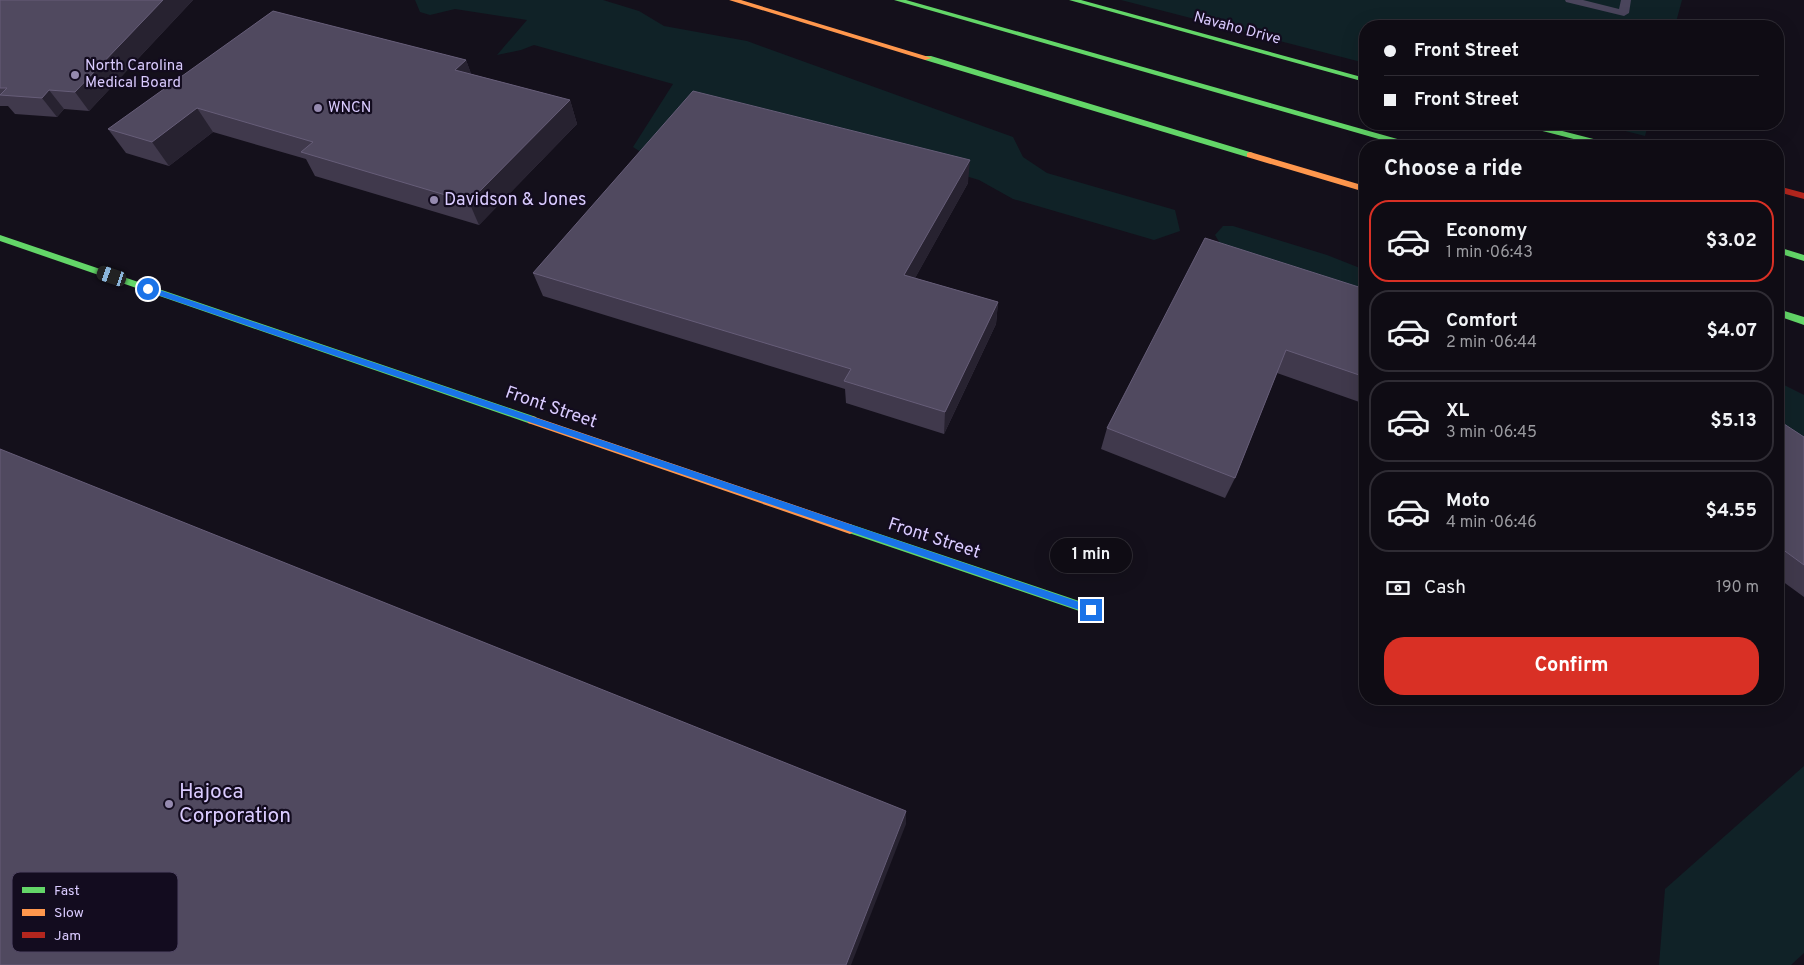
<!DOCTYPE html>
<meta charset="utf-8">
<style>
body{margin:0;font-family:Overpass,sans-serif;background:#18151d;color:#f1f3f6;height:100vh;display:flex;flex-direction:column;font-size:19px;white-space:nowrap}
*{box-sizing:border-box;margin:0}
p{font-size:16px;color:#9b9ba0}
.icon{flex:none;width:28px;height:28px;fill:none;stroke:currentColor;stroke-width:2;stroke-linecap:round;stroke-linejoin:round}
.map{position:relative;flex:1;overflow:hidden}
.side{position:absolute;left:1359px;top:140px;width:425px;height:565px;display:flex;flex-direction:column;background:#0f0c14;border-radius:20px;box-shadow:0 5px 20px #0002,0 0 0 1px #2f2c34}
.side>*{flex:none}
.hud{position:absolute;left:1359px;top:20px;width:425px;height:110px;border-radius:20px;box-shadow:0 5px 20px #0002,0 0 0 1px #2f2c34;display:grid;align-content:center;height:110px;padding:0 25px;background:#0f0c14}
.end{position:absolute;width:22px;height:22px;margin:-11px;border:6px solid #1a73e8;background:#fff;box-shadow:0 0 0 2px #fff}
.from{border-radius:50%}
.bubble{position:absolute;height:35px;border-radius:18px;background:#0f0c14;box-shadow:0 5px 20px #0002,0 0 0 1px #2f2c34;font-size:16px;font-weight:700;line-height:35px;text-align:center}
.car{position:absolute;width:15px;height:30px;margin:-15px -8px;border-radius:6px;box-shadow:0 0 4px 1px #0007;background:linear-gradient(#222 24%,#8ab4d8 0 40%,#222 0 76%,#8ab4d8 0 86%,#222 0)}
.hud b{display:flex;align-items:center;gap:18px;height:48px;font-size:19px}
.hud b+b{border-top:1px solid #2f2c34}
.hud i{width:12px;height:12px;background:#f1f3f6}
ul{padding:0;list-style:none}
li{display:flex;align-items:center;gap:15px;height:82px;margin:0 10px 8px;padding:0 15px;border:2px solid #2f2c34;border-radius:20px}
li div{flex:1}
li b{display:block;font-size:19px}
li em{font-style:normal;font-weight:700}
li.active{border-color:#d93025}
li>.icon{width:45px;height:45px;stroke-width:1.5}
h2{padding:0 25px;font-size:22px;line-height:60px}
.pay{display:flex;align-items:center;gap:12px;height:55px;padding:0 25px;font-size:19px}
.pay p{margin-inline-start:auto}
.action{display:flex;gap:10px;margin-top:auto;padding:10px 25px}
.action a{flex:1;height:58px;border-radius:20px;background:#d93025;color:#fff;font-size:20px;font-weight:700;line-height:58px;text-align:center}
.map>svg:first-child{display:block}
</style>
<div class="map">
<svg width="1804" height="965" viewBox="0 0 1804 965">
<rect width="100%" height="100%" fill="#14101b"/>
<g fill="#102227">
<path d="M 415,0 L 603,0 L 639,11 L 664,26 L 747,41 L 1013,137 L 1023,157 L 1047,173 L 1175,210 L 1180,231 L 1154,240 L 1013,199 L 979,180 L 929,165 L 653,160 L 633,147 L 673,84 L 534,45 L 521,50 L 497,55 L 527,20 L 455,9 L 430,15 L 420,12 Z"/>
<path d="M 1121,0 L 1682,0 L 1675,26 L 1365,26 L 1365,63 Z"/>
<path d="M 1598,124 L 1648,124 L 1645,136 Z"/>
<path d="M 1223,226 L 1233,226 L 1327,255 L 1365,270 L 1365,308 L 1224,250 L 1215,235 Z"/>
<path d="M 1778,382 L 1804,395 L 1804,454 L 1778,441 Z"/>
<path d="M 1804,766 L 1804,953 L 1791,965 L 1659,965 L 1665,889 Z"/>
</g>
<g fill="none" stroke-linecap="round" stroke-linejoin="round">
<path fill="#4a455c" fill-rule="evenodd" d="M 1565,0 L 1583,0 L 1619,9 L 1621,0 L 1631,0 L 1629,13 L 1624,16 L 1566,2 Z"/>
<g fill="#63d668" fill-rule="evenodd">
<path d="M 894,0 L 906,0 L 1415,144 L 1416,146 L 1403,146 Z"/>
<path d="M 1069,0 L 1081,0 L 1365,78 L 1365,82 Z"/>
<path d="M 925,56 L 931,56 L 1253,153 L 1254,155 L 1253,157 L 1247,157 L 925,60 Z"/>
<path d="M 1522,124 L 1535,124 L 1613,144 L 1614,146 L 1601,146 L 1523,126 Z"/>
<path d="M 0,235 L 536,417 L 537,420 L 532,424 L 528,423 L 0,241 Z"/>
<path d="M 1778,247 L 1804,255 L 1804,261 L 1778,253 Z"/>
<path d="M 1778,309 L 1804,317 L 1804,325 L 1778,316 Z"/>
<path d="M 850,524 L 1091,605 L 1095,606 L 1097,610 L 1095,614 L 1091,615 L 846,532 L 844,529 L 846,526 Z"/>
</g>
<g fill="#ff974d" fill-rule="evenodd">
<path d="M 729,0 L 741,0 L 932,58 L 925,60 Z"/>
<path d="M 1250,152 L 1365,186 L 1365,192 L 1247,157 L 1247,153 Z"/>
<path d="M 532,416 L 850,524 L 854,526 L 856,529 L 854,532 L 850,534 L 528,423 L 527,420 Z"/>
</g>
<path fill="#b3261e" fill-rule="evenodd" d="M 1778,186 L 1804,193 L 1804,199 L 1778,192 Z"/>
</g>
<g fill="#40394c">
<path d="M 0,0 L 193,0 L 89,111 L 64,109 L 57,117 L 15,114 L 8,106 L 0,106 Z"/>
<path d="M 273,11 L 466,60 L 471,74 L 570,100 L 577,124 L 479,225 L 315,176 L 306,159 L 213,132 L 169,166 L 126,153 L 108,129 Z"/>
<path d="M 968,183 L 915,278 L 998,302 L 996,324 L 944,434 L 846,403 L 845,389 L 543,296 L 533,273 Z"/>
<path d="M 1365,289 L 1365,404 L 1277,373 L 1235,478 L 1225,498 L 1101,449 L 1107,428 Z"/>
<path d="M 1778,420 L 1804,437 L 1804,597 L 1778,578 Z"/>
</g>
<g fill="#272230">
<path d="M 163,0 L 193,0 L 89,111 L 75,92 Z"/>
<path d="M 466,60 L 475,84 L 455,70 Z"/>
<path d="M 49,90 L 64,109 L 57,117 L 42,98 Z"/>
<path d="M 570,100 L 577,124 L 479,225 L 469,202 Z"/>
<path d="M 197,108 L 213,132 L 169,166 L 152,142 Z"/>
<path d="M 970,160 L 968,183 L 904,298 L 904,275 Z"/>
<path d="M 998,302 L 996,324 L 944,434 L 945,412 Z"/>
<path d="M 906,811 L 906,824 L 851,965 L 846,965 Z"/>
</g>
<g fill="#50495f" stroke="#665d78">
<path d="M 0,0 L 163,0 L 75,92 L 49,90 L 42,98 L 0,95 L 7,88 L 0,88 Z"/>
<path d="M 273,11 L 466,60 L 455,70 L 570,100 L 469,202 L 301,152 L 313,142 L 197,108 L 152,142 L 108,129 Z"/>
<path d="M 693,91 L 970,160 L 904,275 L 998,302 L 945,412 L 844,381 L 851,369 L 533,273 Z"/>
<path d="M 1205,238 L 1365,289 L 1365,377 L 1286,350 L 1235,478 L 1107,428 Z"/>
<path d="M 1778,420 L 1804,437 L 1804,565 L 1778,546 Z"/>
<path d="M 0,449 L 906,811 L 846,965 L 0,965 Z"/>
</g>
<path fill="#1a73e8" d="M 146,287 L 151,287 L 1091,606 L 1096,610 L 1091,614 L 146,291 Z"/>
<g fill="#958aaf" stroke="#130c1f" stroke-width="2">
<circle cx="75" cy="75" r="5"/>
<circle cx="318" cy="108" r="5"/>
<circle cx="434" cy="200" r="5"/>
<circle cx="169" cy="804" r="5"/>
</g>
<g text-anchor="middle" dominant-baseline="central" stroke-width="4.5" stroke-linejoin="round" paint-order="stroke">
<g font-size="15" fill="#dacbff" stroke="#130c1f">
<text transform="translate(1237 29) rotate(15)">Navaho Drive</text>
</g>
<g font-size="15" fill="#dacbff" stroke="#130c1f" text-anchor="start">
<text x="85" y="66">North Carolina<tspan x="85" dy="17">Medical Board</tspan></text>
<text x="328" y="108">WNCN</text>
</g>
<g font-size="18" fill="#dacbff" stroke="#130c1f" text-anchor="start">
<text x="444" y="200">Davidson &amp; Jones</text>
</g>
<g font-size="18" fill="#dacbff" stroke="#130c1f">
<text transform="translate(551 408) rotate(19)">Front Street</text>
<text transform="translate(934 539) rotate(18)">Front Street</text>
</g>
<g font-size="21" fill="#dacbff" stroke="#130c1f" text-anchor="start">
<text x="179" y="792">Hajoca<tspan x="179" dy="24">Corporation</tspan></text>
</g>
</g>
<rect x="12" y="872" width="166" height="80" rx="8" fill="#130c1f" stroke="#4f4562" stroke-width="1"/>
<rect x="22" y="887" width="23" height="6" fill="#63d668"/>
<rect x="22" y="909" width="23" height="7" fill="#ff974d"/>
<rect x="22" y="932" width="23" height="6" fill="#b3261e"/>
<g font-size="14" fill="#dacbff">
<text x="54" y="895">Fast</text>
<text x="54" y="917">Slow</text>
<text x="54" y="940">Jam</text>
</g>
</svg>
<i class="end from" style="left:148px;top:289px"></i>
<i class="end" style="left:1091px;top:610px"></i>
<div class="bubble" style="left:1050px;top:538px;width:82px">1 min</div>
<i class="car" style="left:112px;top:276px;rotate:289deg"></i>
<div class="hud">
<b><i class="from"></i>Front Street</b>
<b><i></i>Front Street</b>
</div>
<section class="side">
<h2>Choose a ride</h2>
<ul>
<li class="active"><svg class="icon" aria-label="car" viewBox="0 0 24 24"><path d="M5 17H2v-5l4-1 3-4h7l3 4 3 1v5h-3M9 17h6M6 11h13"/><circle cx="7" cy="17" r="2"/><circle cx="17" cy="17" r="2"/></svg><div><b>Economy</b><p>1 min · 06:43</p></div><em>$3.02</em></li>
<li><svg class="icon" aria-label="car" viewBox="0 0 24 24"><path d="M5 17H2v-5l4-1 3-4h7l3 4 3 1v5h-3M9 17h6M6 11h13"/><circle cx="7" cy="17" r="2"/><circle cx="17" cy="17" r="2"/></svg><div><b>Comfort</b><p>2 min · 06:44</p></div><em>$4.07</em></li>
<li><svg class="icon" aria-label="car" viewBox="0 0 24 24"><path d="M5 17H2v-5l4-1 3-4h7l3 4 3 1v5h-3M9 17h6M6 11h13"/><circle cx="7" cy="17" r="2"/><circle cx="17" cy="17" r="2"/></svg><div><b>XL</b><p>3 min · 06:45</p></div><em>$5.13</em></li>
<li><svg class="icon" aria-label="car" viewBox="0 0 24 24"><path d="M5 17H2v-5l4-1 3-4h7l3 4 3 1v5h-3M9 17h6M6 11h13"/><circle cx="7" cy="17" r="2"/><circle cx="17" cy="17" r="2"/></svg><div><b>Moto</b><p>4 min · 06:46</p></div><em>$4.55</em></li>
</ul>
<div class="pay"><svg class="icon" aria-label="cash" viewBox="0 0 24 24"><path d="M3 7h18v10H3z"/><circle cx="12" cy="12" r="2"/></svg>Cash<p>190 m</p></div>
<div class="action"><a>Confirm</a></div>
</section>
</div>
